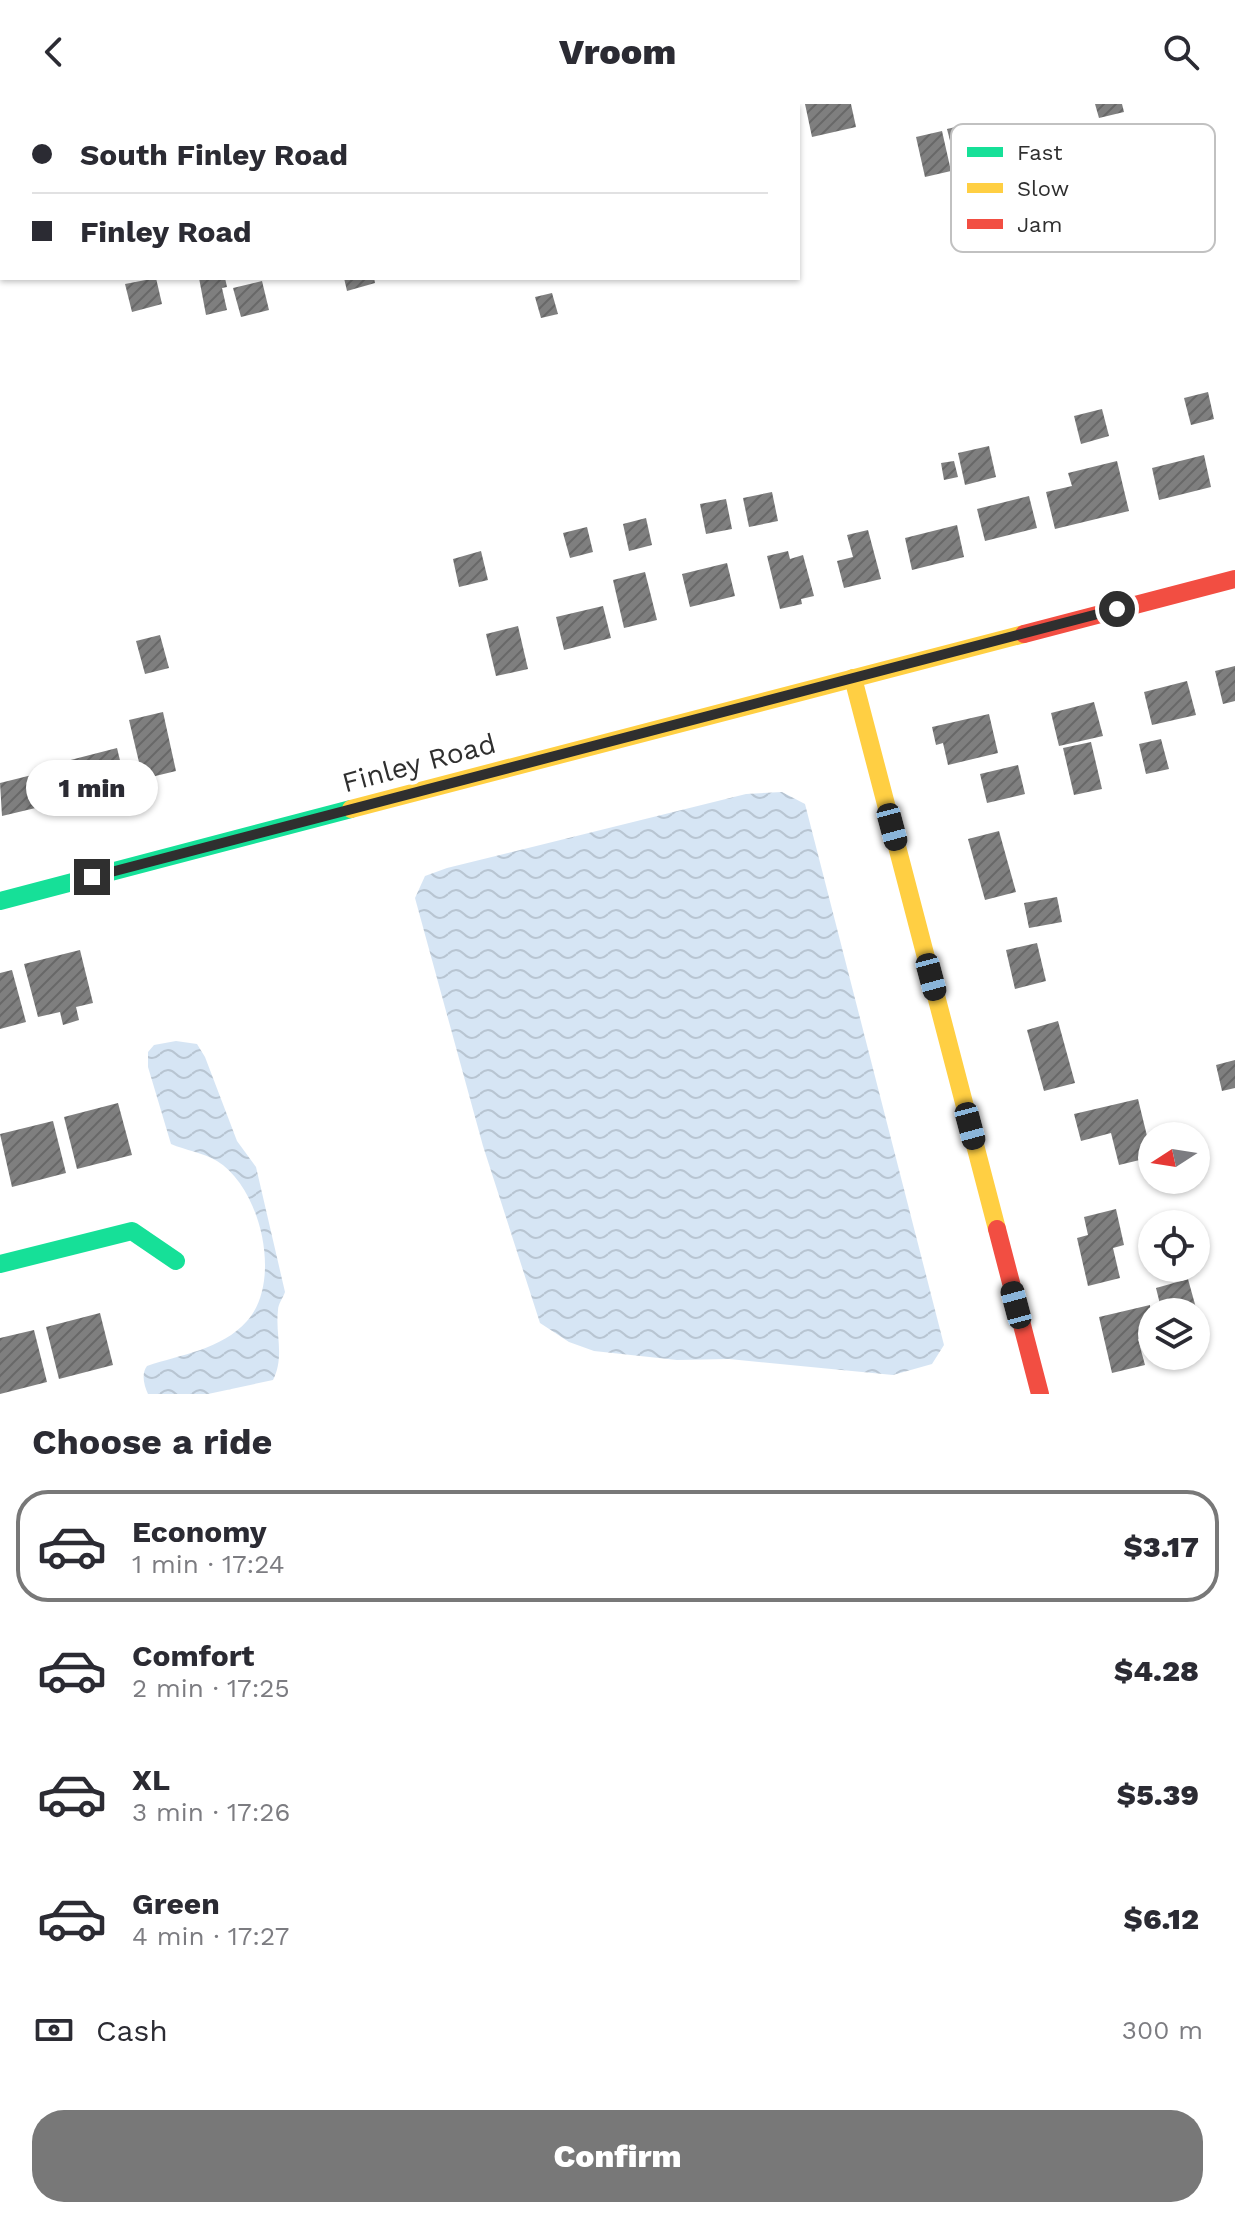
<!DOCTYPE html>
<meta charset="utf-8">
<style>
body{margin:0;font-family:"Work Sans",sans-serif;background:#f7f7f7;color:#2b2b33;height:100vh;display:flex;flex-direction:column;font-size:30px;white-space:nowrap}
*{box-sizing:border-box;margin:0}
p{font-size:26px;color:#7c7c81}
.icon{flex:none;width:44px;height:44px;fill:none;stroke:currentColor;stroke-width:2;stroke-linecap:round;stroke-linejoin:round}
.map{position:relative;height:1290px;overflow:hidden}
.sheet{display:flex;flex-direction:column;background:#fff;flex:1}
.sheet>*{flex:none}
.top-card{position:absolute;left:0px;top:0px;width:800px;height:176px;box-shadow:0 2px 6px #0004;display:grid;align-content:center;height:176px;padding:0 32px;background:#fff}
.needle{width:52px;rotate:258deg}
.tools{position:absolute;left:1138px;top:1018px;display:grid;gap:16px}
.tools a{display:grid;place-items:center;width:72px;height:72px;border-radius:50%;background:#fff;box-shadow:0 2px 6px #0004;font-size:40px}
.end{position:absolute;width:36px;height:36px;margin:-18px;border:10px solid #2f2f2f;background:#fff;box-shadow:0 0 0 4px #fff}
.from{border-radius:50%}
.bubble{position:absolute;height:56px;border-radius:28px;background:#fff;box-shadow:0 2px 6px #0004;font-size:26px;font-weight:800;line-height:56px;text-align:center}
.car{position:absolute;width:24px;height:48px;margin:-24px -12px;border-radius:10px;box-shadow:0 0 6px 2px #0007;background:linear-gradient(#222 24%,#8ab4d8 0 40%,#222 0 76%,#8ab4d8 0 86%,#222 0)}
.top-card b{display:flex;align-items:center;gap:28px;height:76px;font-size:30px}
.top-card b+b{border-top:2px solid #e1e1e2}
.top-card i{width:20px;height:20px;background:#2b2b33}
ul{padding:0;list-style:none}
li{display:flex;align-items:center;gap:24px;height:112px;margin:0 16px 12px;padding:0 16px;border:4px solid transparent;border-radius:32px}
li div{flex:1}
li b{display:block;font-size:30px}
li em{font-style:normal;font-weight:800}
li.current{border-color:#787878}
li>.icon{width:72px;height:72px;stroke-width:1.5}
h2{padding:0 32px;font-size:36px;line-height:96px}
.pay{display:flex;align-items:center;gap:20px;height:88px;padding:0 32px;font-size:30px}
.pay p{margin-inline-start:auto}
.primary-button{display:flex;gap:16px;margin-top:auto;padding:16px 32px}
.primary-button a{flex:1;height:92px;border-radius:32px;background:#787878;color:#fff;font-size:32px;font-weight:800;line-height:92px;text-align:center}
header{display:flex;justify-content:space-between;align-items:center;height:104px;padding:0 32px;background:#fff;font-size:36px;font-weight:800}
.map>svg:first-child{display:block}
</style>
<header><svg class="icon" aria-label="back" viewBox="0 0 24 24"><path d="M15 5l-7 7 7 7"/></svg>Vroom<svg class="icon" aria-label="search" viewBox="0 0 24 24"><circle cx="10" cy="10" r="6"/><path d="M15 15l6 6"/></svg></header>
<div class="map">
<svg width="1235" height="1290" viewBox="0 0 1235 1290">
<defs>
<pattern id="water-waves" width="16" height="10" patternUnits="userSpaceOnUse" patternTransform="scale(2)"><rect width="16" height="10" fill="#d6e5f4"/><path d="M0 5q4-4 8 0t8 0" fill="none" stroke="#b8c5d2"/></pattern>
<pattern id="building-hatch" width="6" height="6" patternUnits="userSpaceOnUse" patternTransform="scale(2)"><rect width="6" height="6" fill="#7f7f7f"/><path d="M-1 1l2-2M0 6l6-6M5 7l2-2" fill="none" stroke="#686868"/></pattern>
</defs>
<rect width="100%" height="100%" fill="#fff"/>
<g fill="url(#water-waves)">
<path d="M 782,688 L 805,700 L 944,1241 L 932,1260 L 893,1271 L 729,1255 L 677,1256 L 594,1247 L 569,1238 L 540,1219 L 483,1042 L 415,794 L 425,772 L 447,764 L 746,690 Z"/>
<path d="M 176,937 L 197,940 L 205,953 L 237,1037 L 256,1063 L 285,1188 C 283,1194 278,1200 278,1206 C 275,1230 285,1252 273,1276 L 208,1290 L 148,1290 C 144,1281 141,1270 147,1262 C 182,1250 221,1246 247,1217 C 283,1177 261,1084 217,1057 C 204,1049 185,1046 171,1040 L 148,963 L 148,948 L 154,941 Z"/>
</g>
<g fill="url(#building-hatch)">
<path d="M 805,0 L 851,0 L 856,23 L 812,33 Z"/>
<path d="M 1095,0 L 1122,0 L 1124,8 L 1099,14 Z"/>
<path d="M 972,19 L 981,54 L 956,60 L 947,25 Z"/>
<path d="M 942,27 L 951,67 L 925,73 L 916,33 Z"/>
<path d="M 156,174 L 162,200 L 132,208 L 125,180 Z"/>
<path d="M 199,174 L 225,174 L 227,183 L 222,184 L 227,206 L 206,211 Z"/>
<path d="M 344,174 L 374,174 L 375,179 L 347,187 Z"/>
<path d="M 262,177 L 269,206 L 241,213 L 233,184 Z"/>
<path d="M 552,189 L 558,210 L 541,214 L 535,193 Z"/>
<path d="M 1208,288 L 1214,315 L 1191,321 L 1184,294 Z"/>
<path d="M 1102,305 L 1109,332 L 1081,340 L 1074,312 Z"/>
<path d="M 989,342 L 996,373 L 965,381 L 958,349 Z"/>
<path d="M 1204,351 L 1211,383 L 1159,396 L 1152,364 Z"/>
<path d="M 954,357 L 958,373 L 944,376 L 941,359 Z"/>
<path d="M 1117,357 L 1129,407 L 1055,425 L 1046,388 L 1072,382 L 1068,369 Z"/>
<path d="M 772,388 L 778,417 L 749,423 L 743,394 Z"/>
<path d="M 1029,392 L 1037,424 L 985,437 L 977,405 Z"/>
<path d="M 726,395 L 732,425 L 706,430 L 700,400 Z"/>
<path d="M 646,414 L 652,441 L 629,447 L 623,420 Z"/>
<path d="M 957,421 L 964,453 L 912,466 L 905,434 Z"/>
<path d="M 587,423 L 593,448 L 570,454 L 563,429 Z"/>
<path d="M 868,426 L 881,475 L 844,484 L 837,457 L 853,453 L 847,431 Z"/>
<path d="M 481,447 L 488,476 L 459,483 L 453,455 Z"/>
<path d="M 788,447 L 790,455 L 803,451 L 814,492 L 801,495 L 802,500 L 780,505 L 767,452 Z"/>
<path d="M 727,459 L 735,492 L 690,503 L 682,470 Z"/>
<path d="M 645,468 L 657,516 L 624,524 L 613,476 Z"/>
<path d="M 603,502 L 611,534 L 564,546 L 556,513 Z"/>
<path d="M 518,522 L 528,565 L 496,572 L 486,530 Z"/>
<path d="M 160,531 L 169,564 L 145,570 L 136,537 Z"/>
<path d="M 1235,562 L 1235,597 L 1223,600 L 1215,567 Z"/>
<path d="M 1187,577 L 1196,611 L 1152,621 L 1144,588 Z"/>
<path d="M 1094,598 L 1103,632 L 1059,642 L 1051,609 Z"/>
<path d="M 163,608 L 176,667 L 143,675 L 129,616 Z"/>
<path d="M 989,610 L 998,649 L 948,661 L 943,639 L 936,641 L 932,623 Z"/>
<path d="M 1161,635 L 1169,665 L 1146,670 L 1139,640 Z"/>
<path d="M 1091,638 L 1102,685 L 1074,691 L 1063,644 Z"/>
<path d="M 117,644 L 126,681 L 64,697 L 55,660 Z"/>
<path d="M 1018,661 L 1025,690 L 987,699 L 980,670 Z"/>
<path d="M 40,669 L 48,701 L 2,712 L 0,679 Z"/>
<path d="M 999,727 L 1016,788 L 985,796 L 968,735 Z"/>
<path d="M 1057,793 L 1062,818 L 1029,824 L 1024,799 Z"/>
<path d="M 1037,839 L 1046,877 L 1015,885 L 1006,846 Z"/>
<path d="M 80,846 L 93,899 L 76,903 L 79,916 L 63,921 L 60,908 L 38,913 L 24,860 Z"/>
<path d="M 12,866 L 26,918 L 0,925 L 0,869 Z"/>
<path d="M 1058,917 L 1075,979 L 1044,987 L 1027,926 Z"/>
<path d="M 1235,956 L 1235,984 L 1222,987 L 1216,961 Z"/>
<path d="M 1138,995 L 1148,1036 L 1152,1035 L 1152,1053 L 1119,1061 L 1111,1029 L 1081,1037 L 1074,1010 Z"/>
<path d="M 118,999 L 132,1051 L 77,1065 L 64,1013 Z"/>
<path d="M 53,1017 L 66,1069 L 12,1083 L 0,1030 Z"/>
<path d="M 1116,1105 L 1124,1141 L 1113,1144 L 1120,1174 L 1088,1182 L 1077,1134 L 1088,1131 L 1084,1113 Z"/>
<path d="M 1188,1175 L 1196,1204 L 1181,1208 L 1162,1208 L 1156,1184 Z"/>
<path d="M 1150,1201 L 1152,1232 L 1138,1235 L 1145,1261 L 1112,1269 L 1099,1213 Z"/>
<path d="M 100,1209 L 113,1261 L 59,1275 L 46,1223 Z"/>
<path d="M 34,1226 L 47,1278 L 0,1290 L 0,1234 Z"/>
</g>
<g fill="none" stroke-linecap="round" stroke-linejoin="round">
<path stroke="#d4d4d4" stroke-width="11" d="M 95,0 L 95,2"/>
<g stroke="#d4d4d4" stroke-width="22">
<path d="M 270,2 L 278,0"/>
<path d="M 0,68 L 2,67"/>
</g>
<g stroke="#16e098" stroke-width="18">
<path d="M 0,797 L 351,705"/>
<path d="M 0,1160 L 132,1127 L 176,1157"/>
</g>
<g stroke="#ffcf43" stroke-width="18">
<path d="M 853,574 L 997,1125"/>
<path d="M 351,705 L 1024,530"/>
</g>
<g stroke="#f24e42" stroke-width="18">
<path d="M 1024,530 L 1235,475"/>
<path d="M 997,1125 L 1040,1290"/>
</g>
</g>
<g fill="none" stroke-linecap="round" stroke-linejoin="round">
<path stroke="#2f2f2f" stroke-width="10" d="M 92,773 L 1117,505"/>
</g>
<g text-anchor="middle" dominant-baseline="central" stroke-width="8" stroke-linejoin="round" paint-order="stroke">
<g font-size="28" fill="#2f2f2f" stroke="#fff">
<text transform="translate(419 659) rotate(-15)">Finley Road</text>
</g>
</g>
<rect x="951" y="20" width="264" height="128" rx="12" fill="#fff" stroke="#c1c1c1" stroke-width="2"/>
<rect x="967" y="43" width="36" height="10" fill="#16e098"/>
<rect x="967" y="79" width="36" height="10" fill="#ffcf43"/>
<rect x="967" y="115" width="36" height="10" fill="#f24e42"/>
<g font-size="22" fill="#2f2f2f">
<text x="1017" y="56">Fast</text>
<text x="1017" y="92">Slow</text>
<text x="1017" y="128">Jam</text>
</g>
</svg>
<div class="tools">
<a><svg class="needle" viewBox="-14 -14 28 28"><path d="M0-13l5 13h-10z" fill="#e53935"/><path d="M0 13l5-13h-10z" fill="#7c7c81"/></svg></a>
<a><svg class="icon" aria-label="locate" viewBox="0 0 24 24"><circle cx="12" cy="12" r="6"/><path d="M12 2v4M12 18v4M2 12h4M18 12h4"/></svg></a>
<a><svg class="icon" aria-label="layers" viewBox="0 0 24 24"><path d="M12 4l9 5-9 5-9-5zM3 14l9 5 9-5"/></svg></a>
</div>
<i class="end from" style="left:1117px;top:505px"></i>
<i class="end" style="left:92px;top:773px"></i>
<div class="bubble" style="left:26px;top:656px;width:132px">1 min</div>
<i class="car" style="left:892px;top:723px;rotate:165deg"></i>
<i class="car" style="left:931px;top:873px;rotate:165deg"></i>
<i class="car" style="left:970px;top:1022px;rotate:165deg"></i>
<i class="car" style="left:1016px;top:1201px;rotate:345deg"></i>
<div class="top-card">
<b><i class="from"></i>South Finley Road</b>
<b><i></i>Finley Road</b>
</div>
</div>
<section class="sheet">
<h2>Choose a ride</h2>
<ul>
<li class="current"><svg class="icon" aria-label="car" viewBox="0 0 24 24"><path d="M5 17H2v-5l4-1 3-4h7l3 4 3 1v5h-3M9 17h6M6 11h13"/><circle cx="7" cy="17" r="2"/><circle cx="17" cy="17" r="2"/></svg><div><b>Economy</b><p>1 min · 17:24</p></div><em>$3.17</em></li>
<li><svg class="icon" aria-label="car" viewBox="0 0 24 24"><path d="M5 17H2v-5l4-1 3-4h7l3 4 3 1v5h-3M9 17h6M6 11h13"/><circle cx="7" cy="17" r="2"/><circle cx="17" cy="17" r="2"/></svg><div><b>Comfort</b><p>2 min · 17:25</p></div><em>$4.28</em></li>
<li><svg class="icon" aria-label="car" viewBox="0 0 24 24"><path d="M5 17H2v-5l4-1 3-4h7l3 4 3 1v5h-3M9 17h6M6 11h13"/><circle cx="7" cy="17" r="2"/><circle cx="17" cy="17" r="2"/></svg><div><b>XL</b><p>3 min · 17:26</p></div><em>$5.39</em></li>
<li><svg class="icon" aria-label="car" viewBox="0 0 24 24"><path d="M5 17H2v-5l4-1 3-4h7l3 4 3 1v5h-3M9 17h6M6 11h13"/><circle cx="7" cy="17" r="2"/><circle cx="17" cy="17" r="2"/></svg><div><b>Green</b><p>4 min · 17:27</p></div><em>$6.12</em></li>
</ul>
<div class="pay"><svg class="icon" aria-label="cash" viewBox="0 0 24 24"><path d="M3 7h18v10H3z"/><circle cx="12" cy="12" r="2"/></svg>Cash<p>300 m</p></div>
<div class="primary-button"><a>Confirm</a></div>
</section>
